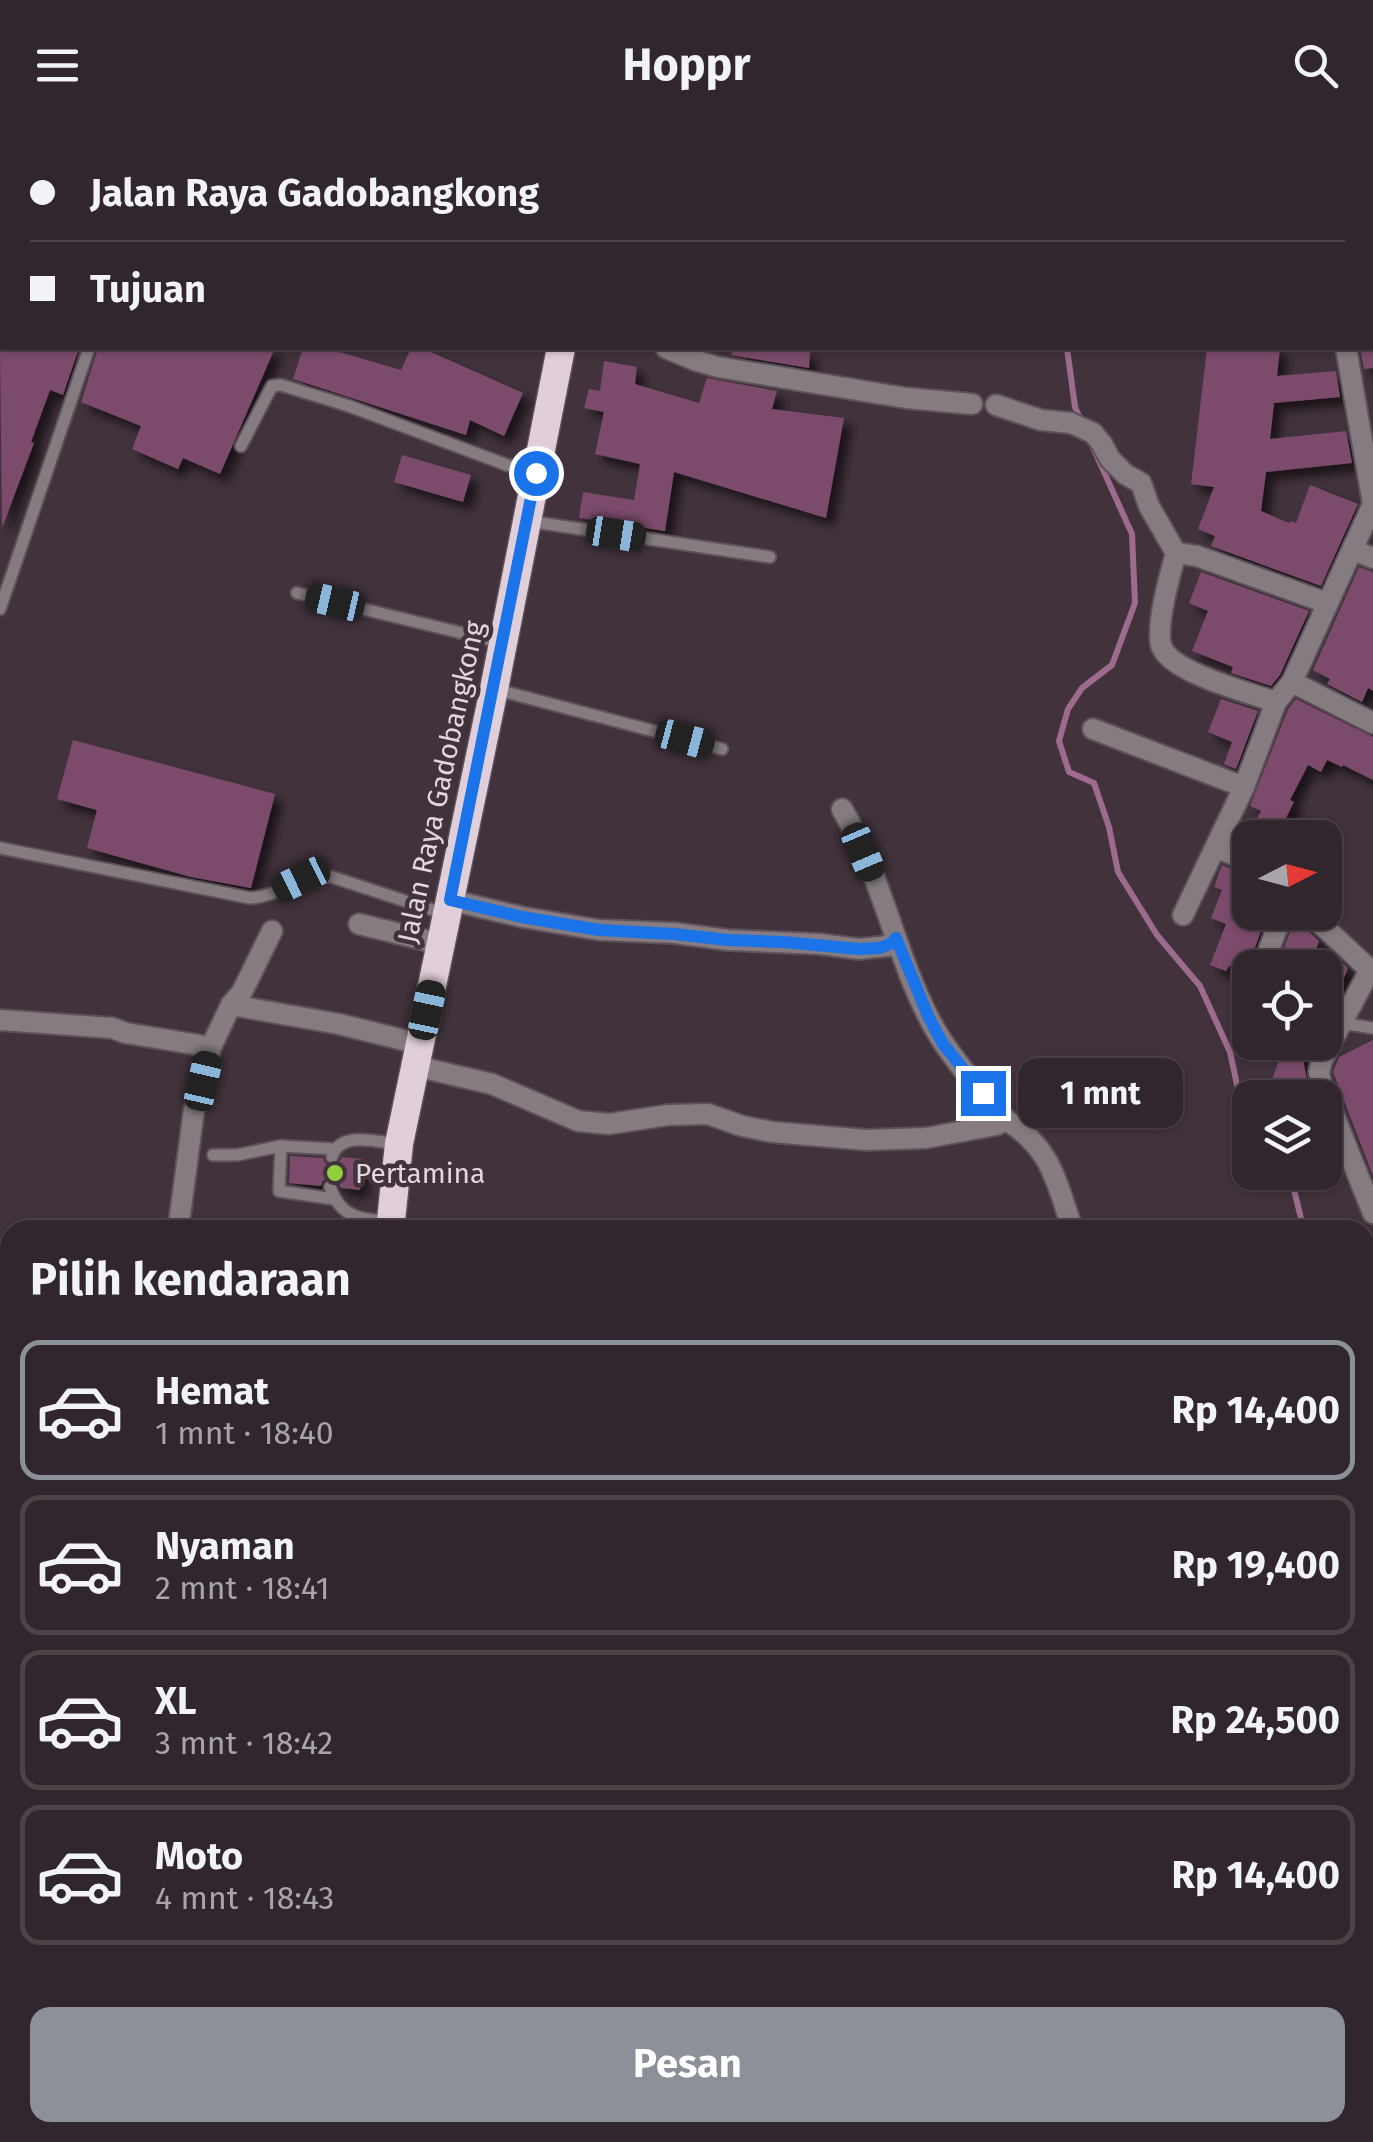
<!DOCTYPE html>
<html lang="id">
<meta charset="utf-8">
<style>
body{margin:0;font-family:"Fira Sans",sans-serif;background:#392e35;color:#f1f3f6;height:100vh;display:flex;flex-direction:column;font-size:38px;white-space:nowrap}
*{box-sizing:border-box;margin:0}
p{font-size:32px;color:#a8a5aa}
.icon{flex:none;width:55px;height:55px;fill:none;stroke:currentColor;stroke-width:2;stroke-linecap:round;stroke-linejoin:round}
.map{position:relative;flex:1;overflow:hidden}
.sheet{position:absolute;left:0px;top:1090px;width:1375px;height:922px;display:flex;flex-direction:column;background:#31262d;border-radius:30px 30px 0 0;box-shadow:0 2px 8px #0004,0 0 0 2px #4c4349}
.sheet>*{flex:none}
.top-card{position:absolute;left:0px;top:0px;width:1375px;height:220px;box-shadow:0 2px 8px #0004,0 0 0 2px #4c4349;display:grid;align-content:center;height:220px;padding:0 30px;background:#31262d}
.needle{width:65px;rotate:84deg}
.controls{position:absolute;left:1232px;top:690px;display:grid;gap:20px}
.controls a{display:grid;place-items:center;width:110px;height:110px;border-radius:20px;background:#31262d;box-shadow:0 2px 8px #0004,0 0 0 2px #4c4349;font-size:50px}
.end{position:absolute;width:45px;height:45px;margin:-22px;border:12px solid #1a73e8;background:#fff;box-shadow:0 0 0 5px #fff}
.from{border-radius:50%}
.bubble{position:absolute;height:70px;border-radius:20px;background:#31262d;box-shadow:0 2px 8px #0004,0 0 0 2px #4c4349;font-size:32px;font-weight:700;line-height:70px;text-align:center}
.car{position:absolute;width:30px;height:60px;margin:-30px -15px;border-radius:12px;box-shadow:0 0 8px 2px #0007;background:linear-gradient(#222 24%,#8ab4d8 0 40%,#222 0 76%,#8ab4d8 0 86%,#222 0)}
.top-card b{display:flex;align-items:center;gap:35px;height:95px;font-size:38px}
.top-card b+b{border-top:2px solid #4c4349}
.top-card i{width:25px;height:25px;background:#f1f3f6}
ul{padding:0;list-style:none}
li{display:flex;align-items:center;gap:30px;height:140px;margin:0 20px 15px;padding:0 10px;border:5px solid #4c4349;border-radius:20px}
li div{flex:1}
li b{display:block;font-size:38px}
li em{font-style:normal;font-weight:700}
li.selected{border-color:#8c9099}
li>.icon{width:90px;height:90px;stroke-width:1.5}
h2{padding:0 30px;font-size:45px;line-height:120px}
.primary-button{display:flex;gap:20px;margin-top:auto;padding:20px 30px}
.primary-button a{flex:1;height:115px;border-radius:20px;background:#8c9099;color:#fff;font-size:40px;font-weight:700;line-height:115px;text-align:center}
header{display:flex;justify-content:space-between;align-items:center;height:130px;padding:0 30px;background:#31262d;font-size:45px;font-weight:700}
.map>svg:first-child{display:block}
</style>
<header><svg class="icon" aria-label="menu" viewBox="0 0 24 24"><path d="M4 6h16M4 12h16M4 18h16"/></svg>Hoppr<svg class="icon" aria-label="search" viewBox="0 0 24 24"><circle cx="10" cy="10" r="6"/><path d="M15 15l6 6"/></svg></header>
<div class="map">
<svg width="1373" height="2012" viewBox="0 0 1373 2012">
<defs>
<filter id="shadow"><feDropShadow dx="8" dy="8" stdDeviation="5" flood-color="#0009"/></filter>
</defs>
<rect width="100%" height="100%" fill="#41323c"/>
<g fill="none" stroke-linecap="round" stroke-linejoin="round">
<g stroke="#9d6b8d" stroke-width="6">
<path d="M 1067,218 L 1075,277 L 1082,293"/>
<path d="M 1091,313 L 1132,404 L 1135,473 L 1112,535 L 1082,558 L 1068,579 L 1059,611 L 1069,642 L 1094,653 L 1109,697 L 1118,742 L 1157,805 L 1200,856 L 1230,922 L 1250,1016"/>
<path d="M 1273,1042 L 1294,1060 L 1304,1100"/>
<path d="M 1365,1415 L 1373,1428"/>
</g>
</g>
<g fill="#7b4b6c" filter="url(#shadow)">
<path d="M 0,218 L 79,218 L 63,265 L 50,260 L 31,312 L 34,313 L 2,398 Z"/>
<path d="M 98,218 L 275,218 L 220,344 L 183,328 L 178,339 L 132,319 L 141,296 L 81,272 Z"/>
<path d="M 303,218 L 326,218 L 401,240 L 411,218 L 422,218 L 523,263 L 504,306 L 470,290 L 466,305 L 293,249 Z"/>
<path d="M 734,218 L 778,218 L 810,221 L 809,238 L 731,225 Z"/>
<path d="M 1207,218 L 1280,218 L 1277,246 L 1336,241 L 1340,267 L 1274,273 L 1270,309 L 1346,301 L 1352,333 L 1266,342 L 1261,381 L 1289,393 L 1290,391 L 1296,393 L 1310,355 L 1358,374 L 1321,456 L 1211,416 L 1215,406 L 1198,399 L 1214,357 L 1191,354 Z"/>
<path d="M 1360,218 L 1373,218 L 1373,238 L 1364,239 Z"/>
<path d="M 604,231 L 637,237 L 635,254 L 699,273 L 707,248 L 777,261 L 772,279 L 844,288 L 826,388 L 674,342 L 665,401 L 579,388 L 583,362 L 634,370 L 640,334 L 595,324 L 604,282 L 584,278 L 589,259 L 600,261 Z"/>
<path d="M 402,325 L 471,345 L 463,372 L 394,352 Z"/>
<path d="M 1359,437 L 1373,442 L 1373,561 L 1368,558 L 1362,572 L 1327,554 L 1330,549 L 1313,540 Z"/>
<path d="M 1201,442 L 1309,481 L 1280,545 L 1271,556 L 1231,543 L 1233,537 L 1192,521 L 1208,481 L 1189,473 Z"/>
<path d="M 1221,569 L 1258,581 L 1236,639 L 1224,634 L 1232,612 L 1208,602 Z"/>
<path d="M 1296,569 L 1373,607 L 1373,650 L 1343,635 L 1342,637 L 1327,630 L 1321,642 L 1308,635 L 1290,670 L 1294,672 L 1283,694 L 1311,708 L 1250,708 L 1250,717 L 1244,714 L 1261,681 L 1250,676 L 1288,579 Z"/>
<path d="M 73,610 L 275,664 L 251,758 L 191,747 L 87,718 L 97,680 L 57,669 Z"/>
<path d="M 1222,735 L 1250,746 L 1250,782 L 1268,783 L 1249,833 L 1250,844 L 1229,836 L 1226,841 L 1210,835 L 1226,794 L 1211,788 L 1222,760 L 1214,757 Z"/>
<path d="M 1293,793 L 1305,798 L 1319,811 L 1316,819 L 1336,827 L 1348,838 L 1326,893 L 1325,838 L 1277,838 Z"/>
<path d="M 1373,910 L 1373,1046 L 1333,942 L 1339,927 Z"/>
<path d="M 1286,912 L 1299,912 L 1311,968 L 1269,968 L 1267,952 L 1271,952 Z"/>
<path d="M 290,1026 L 323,1028 L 325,1033 L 332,1036 L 338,1034 L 342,1027 L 363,1029 L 360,1060 L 341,1058 L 336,1050 L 330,1048 L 323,1051 L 321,1056 L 289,1053 Z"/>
</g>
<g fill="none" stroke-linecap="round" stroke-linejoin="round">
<defs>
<g id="service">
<path d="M 306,0 L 312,2"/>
<path d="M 193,2 L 194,0"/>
<path d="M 384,2 L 389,0"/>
<path d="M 547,2 L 547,0"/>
<path d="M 0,63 L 2,64"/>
<path d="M 241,316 L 272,256 L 281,255 L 349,276 L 507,335 L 536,343"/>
<path d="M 527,391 L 770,427"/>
<path d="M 297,463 L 503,513"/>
<path d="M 0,479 L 89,218"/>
<path d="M 494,559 L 722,619"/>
<path d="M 0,718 L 250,768 C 283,766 294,745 332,747 L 445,784"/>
<path d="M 1341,893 L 1373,898"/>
<path d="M 281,1016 L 279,1061 L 334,1069"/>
<path d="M 213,1025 L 237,1025 L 281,1016 L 334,1019"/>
<path d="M 332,1027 C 340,1000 377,1012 398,1014"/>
<path d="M 330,1057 C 340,1088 361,1089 390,1092"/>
</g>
<g id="minor">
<path d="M 1310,0 L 1310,2"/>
<path d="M 924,2 L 924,0"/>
<path d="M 1210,2 L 1222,0"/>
<path d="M 1372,107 L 1373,107"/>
<path d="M 666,218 L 697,231 L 718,237 L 906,268 L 972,274"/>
<path d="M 1346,218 L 1373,374"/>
<path d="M 996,275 L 1041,290 L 1071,293 L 1093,303 L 1102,314 L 1110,329 L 1125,344 L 1141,353 L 1149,376 L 1176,423 C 1170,444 1156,495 1161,515 C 1168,542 1250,563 1276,572"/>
<path d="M 1353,420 L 1373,428"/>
<path d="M 1176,423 L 1197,426 L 1327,473"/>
<path d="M 1292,552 L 1373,593"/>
<path d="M 1093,599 L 1244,657"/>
<path d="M 842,679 C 882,746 895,824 931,892 C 950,928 979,958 1006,990"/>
<path d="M 1216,717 L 1250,732"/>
<path d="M 450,770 L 522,787 L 599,800 L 674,803 L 728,810 L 820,814 L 859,819 L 888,816 L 895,808"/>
<path d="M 1308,782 L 1370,840 L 1322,930 L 1319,942 L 1321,953 L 1373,1083"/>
<path d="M 1183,785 L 1244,657 L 1276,572 L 1292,552 L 1373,374"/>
<path d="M 359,794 L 441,814"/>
<path d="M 1262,838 L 1283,782"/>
<path d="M 231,875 L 339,894 L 420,914"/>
<path d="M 0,890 L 112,898 L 126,903 L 211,917"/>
<path d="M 415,936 L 492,954 L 578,991 L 609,994 L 668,985 L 708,984 L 742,996 L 772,1002 L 867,1010 L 926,1008 L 996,995 L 1006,990 C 1052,1018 1056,1052 1073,1100"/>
<path d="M 178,1100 L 194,980 L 211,917 L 231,875 L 242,862 L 272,801"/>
<path d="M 1369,1312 L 1370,1363 L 1373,1374"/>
<path d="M 1365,1451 L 1373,1447"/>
<path d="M 1365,1560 L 1373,1556"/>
<path d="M 1365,1663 L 1373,1659"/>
<path d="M 1365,1790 L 1373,1743"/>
<path d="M 1261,2002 L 1275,2012"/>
<path d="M 1142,2012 L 1142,2002"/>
<path d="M 1227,2012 L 1233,2002"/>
</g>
<path id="tertiary" d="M 1365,1313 L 1373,1310"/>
<g id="trunk">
<path d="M 604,2 L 604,0"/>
<path d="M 390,1100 L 399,1014 L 494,559 L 561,218"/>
<path d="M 454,2002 L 456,2012"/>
</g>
</defs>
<use href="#service" stroke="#5e5059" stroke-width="15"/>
<use href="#minor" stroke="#5e5059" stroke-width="24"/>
<use href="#tertiary" stroke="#5e5059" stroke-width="24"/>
<use href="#trunk" stroke="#5e5059" stroke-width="31"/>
<use href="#service" stroke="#847c81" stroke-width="11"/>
<use href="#minor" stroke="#847c81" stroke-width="20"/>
<use href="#tertiary" stroke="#847c81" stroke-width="20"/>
<use href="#trunk" stroke="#e0ceda" stroke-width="28"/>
</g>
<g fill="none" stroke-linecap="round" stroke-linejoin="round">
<path stroke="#1a73e8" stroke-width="12" d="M 536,343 L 450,770 L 522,787 L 599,800 L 674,804 L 728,810 L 783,812 L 859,819 L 880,818 L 892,813 L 896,808 L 929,888 L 943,914 L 983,963"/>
</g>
<circle fill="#93cc3d" stroke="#41323c" stroke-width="4" cx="335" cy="1043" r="10"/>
<g text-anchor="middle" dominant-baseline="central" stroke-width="9" stroke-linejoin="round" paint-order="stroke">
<g font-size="28" fill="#e1d7dd" stroke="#41323c">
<text transform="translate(441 652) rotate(-78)">Jalan Raya Gadobangkong</text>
</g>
<g font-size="28" fill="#e1d7dd" stroke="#41323c" text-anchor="start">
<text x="355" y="1043">Pertamina</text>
</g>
</g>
</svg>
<div class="controls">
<a><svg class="needle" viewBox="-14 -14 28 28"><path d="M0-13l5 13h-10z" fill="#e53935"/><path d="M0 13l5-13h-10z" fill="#a8a5aa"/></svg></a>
<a><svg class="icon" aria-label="locate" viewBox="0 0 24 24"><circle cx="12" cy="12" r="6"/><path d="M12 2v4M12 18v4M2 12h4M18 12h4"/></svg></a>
<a><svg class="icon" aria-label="layers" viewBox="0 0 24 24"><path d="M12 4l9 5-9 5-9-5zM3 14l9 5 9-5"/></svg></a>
</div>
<i class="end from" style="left:536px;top:343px"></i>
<i class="end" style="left:983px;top:963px"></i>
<div class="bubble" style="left:1018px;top:928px;width:165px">1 mnt</div>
<i class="car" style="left:616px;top:404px;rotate:99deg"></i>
<i class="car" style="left:335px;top:472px;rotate:283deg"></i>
<i class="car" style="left:685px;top:609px;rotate:105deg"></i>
<i class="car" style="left:863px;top:722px;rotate:157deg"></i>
<i class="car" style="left:301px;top:749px;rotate:244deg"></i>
<i class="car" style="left:427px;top:880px;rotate:12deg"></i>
<i class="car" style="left:203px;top:951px;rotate:13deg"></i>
<div class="top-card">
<b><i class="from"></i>Jalan Raya Gadobangkong</b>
<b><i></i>Tujuan</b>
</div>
<section class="sheet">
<h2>Pilih kendaraan</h2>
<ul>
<li class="selected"><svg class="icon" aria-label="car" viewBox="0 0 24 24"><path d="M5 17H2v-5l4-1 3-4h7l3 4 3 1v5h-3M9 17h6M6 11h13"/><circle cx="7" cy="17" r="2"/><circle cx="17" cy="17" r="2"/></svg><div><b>Hemat</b><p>1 mnt · 18:40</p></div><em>Rp 14,400</em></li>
<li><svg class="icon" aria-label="car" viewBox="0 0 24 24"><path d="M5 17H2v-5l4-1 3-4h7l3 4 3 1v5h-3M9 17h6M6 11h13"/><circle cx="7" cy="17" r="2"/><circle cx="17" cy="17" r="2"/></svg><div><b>Nyaman</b><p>2 mnt · 18:41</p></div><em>Rp 19,400</em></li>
<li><svg class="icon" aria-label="car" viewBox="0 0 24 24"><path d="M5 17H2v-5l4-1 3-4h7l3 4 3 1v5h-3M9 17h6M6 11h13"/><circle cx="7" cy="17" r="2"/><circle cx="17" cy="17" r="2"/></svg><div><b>XL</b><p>3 mnt · 18:42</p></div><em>Rp 24,500</em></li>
<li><svg class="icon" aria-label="car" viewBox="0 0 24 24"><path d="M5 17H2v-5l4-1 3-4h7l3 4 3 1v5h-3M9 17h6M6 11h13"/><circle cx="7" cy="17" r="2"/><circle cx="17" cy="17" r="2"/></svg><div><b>Moto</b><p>4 mnt · 18:43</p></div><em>Rp 14,400</em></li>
</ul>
<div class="primary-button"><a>Pesan</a></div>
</section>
</div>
